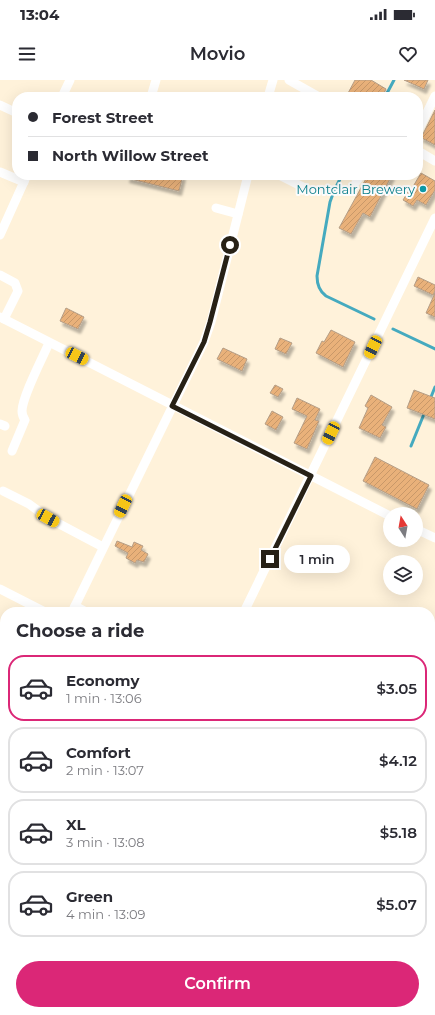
<!DOCTYPE html>
<meta charset="utf-8">
<style>
body{margin:0;font-family:Montserrat,sans-serif;background:#f2f2f3;color:#2b2b33;height:100vh;display:flex;flex-direction:column;font-size:15px;white-space:nowrap}
*{box-sizing:border-box;margin:0}
p{font-size:13px;color:#7c7c81}
.icon{flex:none;width:22px;height:22px;fill:none;stroke:currentColor;stroke-width:2;stroke-linecap:round;stroke-linejoin:round}
.map{position:relative;flex:1;overflow:hidden}
.drawer{position:absolute;left:0px;top:527px;width:435px;height:408px;display:flex;flex-direction:column;background:#fff;border-radius:16px 16px 0 0;box-shadow:0 4px 16px #0002}
.drawer>*{flex:none}
.top-card{position:absolute;left:12px;top:12px;width:411px;height:88px;border-radius:16px;box-shadow:0 4px 16px #0002;display:grid;align-content:center;height:88px;padding:0 16px;background:#fff}
.needle{width:26px;rotate:349deg}
.tools{position:absolute;left:383px;top:427px;display:grid;gap:8px}
.tools a{display:grid;place-items:center;width:40px;height:40px;border-radius:50%;background:#fff;box-shadow:0 4px 16px #0002;font-size:20px}
.end{position:absolute;width:18px;height:18px;margin:-9px;border:5px solid #272116;background:#fff;box-shadow:0 0 0 2px #fff}
.from{border-radius:50%}
.bubble{position:absolute;height:28px;border-radius:14px;background:#fff;box-shadow:0 4px 16px #0002;font-size:13px;font-weight:600;line-height:28px;text-align:center}
.car{position:absolute;width:12px;height:24px;margin:-12px -6px;border-radius:5px;box-shadow:0 0 3px 1px #0007;background:linear-gradient(#f5c518 24%,#345 0 40%,#f5c518 0 76%,#345 0 86%,#f5c518 0)}
.top-card b{display:flex;align-items:center;gap:14px;height:38px;font-size:15px}
.top-card b+b{border-top:1px solid #e1e1e2}
.top-card i{width:10px;height:10px;background:#2b2b33}
ul{padding:0;list-style:none}
li{display:flex;align-items:center;gap:12px;height:66px;margin:0 8px 6px;padding:0 8px;border:2px solid #e1e1e2;border-radius:16px}
li div{flex:1}
li b{display:block;font-size:15px}
li em{font-style:normal;font-weight:600}
li.current{border-color:#db2777}
li>.icon{width:36px;height:36px;stroke-width:1.5}
h2{padding:0 16px;font-size:18px;line-height:48px}
.primary-button{display:flex;gap:8px;margin-top:auto;padding:8px 16px}
.primary-button a{flex:1;height:46px;border-radius:24px;background:#db2777;color:#fff;font-size:16px;font-weight:600;line-height:46px;text-align:center}
.status{display:flex;justify-content:space-between;align-items:center;height:28px;padding:0 20px;background:#fff;direction:ltr}
.status svg{height:11px;fill:currentColor}
header{display:flex;justify-content:space-between;align-items:center;height:52px;padding:0 16px;background:#fff;font-size:18px;font-weight:600}
.map>svg:first-child{display:block}
</style>
<div class="status"><b>13:04</b><svg viewBox="0 0 49 12"><path d="M0 12V9h3v3zM5 12V6h3v6zM10 12V3h3v9zM15 12V0h3v12zM26 1h20v11H26zM47 4h2v5h-2z"/></svg></div>
<header><svg class="icon" aria-label="menu" viewBox="0 0 24 24"><path d="M4 6h16M4 12h16M4 18h16"/></svg>Movio<svg class="icon" aria-label="heart" viewBox="0 0 24 24"><path d="M12 20l-8-8c-3-5 5-10 8-4 3-6 11-1 8 4z"/></svg></header>
<div class="map">
<svg width="435" height="935" viewBox="0 0 435 935">
<defs>
<pattern id="building-hatch" width="6" height="6" patternUnits="userSpaceOnUse"><rect width="6" height="6" fill="#e9b17a"/><path d="M-1 1l2-2M0 6l6-6M5 7l2-2" fill="none" stroke="#c89869"/></pattern>
<filter id="shadow"><feDropShadow dx="2.5" dy="4.5" stdDeviation="1" flood-color="#0004"/></filter>
</defs>
<rect width="100%" height="100%" fill="#fff2da"/>
<g fill="none" stroke-linecap="round" stroke-linejoin="round">
<g stroke="#45aabf" stroke-width="3">
<path d="M 385,17 L 394,0"/>
<path d="M 342,95 L 334,111 L 330,122 L 317,196 C 317,204 319,211 326,216 L 374,239"/>
<path d="M 393,249 L 435,269"/>
<path d="M 431,317 L 435,307"/>
<path d="M 411,366 L 424,334"/>
</g>
</g>
<g fill="url(#building-hatch)" stroke="#b49d86" filter="url(#shadow)">
<path d="M 355,0 L 371,0 L 386,9 L 382,17 L 346,17 Z"/>
<path d="M 404,0 L 428,0 L 424,9 Z"/>
<path d="M 435,30 L 435,65 L 420,57 L 423,54 Z"/>
<path d="M 421,93 L 435,101 L 435,110 L 426,125 L 417,120 L 413,126 L 403,120 L 410,109 L 411,110 Z"/>
<path d="M 128,95 L 183,95 L 179,111 L 127,98 Z"/>
<path d="M 368,95 L 392,95 L 370,137 L 363,133 L 351,154 L 339,148 Z"/>
<path d="M 418,197 L 435,205 L 435,211 L 433,215 L 414,206 Z"/>
<path d="M 435,213 L 435,237 L 426,233 Z"/>
<path d="M 66,228 L 84,237 L 78,249 L 60,241 Z"/>
<path d="M 331,250 L 355,262 L 343,287 L 316,273 L 322,261 L 324,262 Z"/>
<path d="M 280,258 L 292,263 L 286,274 L 275,269 Z"/>
<path d="M 223,268 L 247,279 L 242,291 L 217,279 Z"/>
<path d="M 275,305 L 283,309 L 278,317 L 270,313 Z"/>
<path d="M 414,310 L 435,318 L 435,339 L 407,328 Z"/>
<path d="M 371,315 L 392,327 L 382,345 L 386,347 L 380,358 L 359,348 L 368,328 L 365,326 Z"/>
<path d="M 297,318 L 320,329 L 315,340 L 319,341 L 307,369 L 294,363 L 307,336 L 292,329 Z"/>
<path d="M 272,331 L 283,337 L 276,350 L 265,344 Z"/>
<path d="M 375,377 L 429,405 L 417,429 L 363,401 Z"/>
<path d="M 117,461 L 132,467 L 134,462 L 143,466 L 141,470 L 148,474 L 144,482 L 137,480 L 135,483 L 126,478 L 128,473 L 115,466 Z"/>
</g>
<g fill="none" stroke-linecap="round" stroke-linejoin="round">
<g stroke="#fff" stroke-width="9">
<path d="M 289,0 L 319,17"/>
<path d="M 62,17 L 70,0"/>
<path d="M 151,17 L 156,0"/>
<path d="M 268,17 L 273,0"/>
<path d="M 0,25 L 17,33"/>
<path d="M 418,51 L 435,16"/>
<path d="M 418,71 L 435,81"/>
<path d="M 0,92 L 24,102"/>
<path d="M 279,95 L 311,111"/>
<path d="M 356,102 L 361,95"/>
<path d="M 216,128 L 238,134"/>
<path d="M 0,155 L 27,95"/>
<path d="M 0,195 L 15,203 L 18,211 L 4,239"/>
<path d="M 0,237 L 390,436"/>
<path d="M 0,344 L 5,346"/>
<path d="M 12,371 L 25,340 C 23,337 22,335 22,331 C 22,317 43,277 49,263"/>
<path d="M 3,411 L 29,424 L 48,438 L 103,467"/>
<path d="M 416,449 L 435,458"/>
<path d="M 0,509 L 45,532"/>
<path d="M 75,526 L 86,532"/>
<path d="M 72,532 L 204,262 L 211,242 L 248,95"/>
<path d="M 244,532 L 435,138"/>
<path d="M 0,562 L 5,564"/>
<path d="M 430,601 L 435,587"/>
<path d="M 0,608 L 5,611"/>
<path d="M 0,644 L 5,647"/>
<path d="M 0,694 L 5,677"/>
<path d="M 430,697 L 435,698"/>
<path d="M 0,729 L 5,730"/>
<path d="M 430,878 L 435,882"/>
<path d="M 270,930 L 270,935"/>
<path d="M 85,935 L 89,930"/>
<path d="M 398,935 L 401,930"/>
</g>
<g stroke="#fff" stroke-width="12">
<path d="M 0,887 L 5,890"/>
<path d="M 63,930 L 70,935"/>
</g>
</g>
<g fill="none" stroke-linecap="round" stroke-linejoin="round">
<path stroke="#272116" stroke-width="5" d="M 230,165 L 210,242 L 204,262 L 172,326 L 311,396 L 270,479"/>
</g>
<circle fill="#0f9aa8" stroke="#fff" stroke-width="1.5" cx="423" cy="109" r="4"/>
<g text-anchor="middle" dominant-baseline="central" stroke-width="4" stroke-linejoin="round" paint-order="stroke">
<g font-size="13" fill="#0d838f" stroke="#fff" text-anchor="end">
<text x="415" y="109">Montclair Brewery</text>
</g>
</g>
</svg>
<div class="tools">
<a><svg class="needle" viewBox="-14 -14 28 28"><path d="M0-13l5 13h-10z" fill="#e53935"/><path d="M0 13l5-13h-10z" fill="#7c7c81"/></svg></a>
<a><svg class="icon" aria-label="layers" viewBox="0 0 24 24"><path d="M12 4l9 5-9 5-9-5zM3 14l9 5 9-5"/></svg></a>
</div>
<i class="end from" style="left:230px;top:165px"></i>
<i class="end" style="left:270px;top:479px"></i>
<div class="bubble" style="left:284px;top:465px;width:66px">1 min</div>
<i class="car" style="left:373px;top:267px;rotate:206deg"></i>
<i class="car" style="left:77px;top:276px;rotate:117deg"></i>
<i class="car" style="left:331px;top:353px;rotate:206deg"></i>
<i class="car" style="left:123px;top:426px;rotate:206deg"></i>
<i class="car" style="left:48px;top:438px;rotate:119deg"></i>
<div class="top-card">
<b><i class="from"></i>Forest Street</b>
<b><i></i>North Willow Street</b>
</div>
<section class="drawer">
<h2>Choose a ride</h2>
<ul>
<li class="current"><svg class="icon" aria-label="car" viewBox="0 0 24 24"><path d="M5 17H2v-5l4-1 3-4h7l3 4 3 1v5h-3M9 17h6M6 11h13"/><circle cx="7" cy="17" r="2"/><circle cx="17" cy="17" r="2"/></svg><div><b>Economy</b><p>1 min · 13:06</p></div><em>$3.05</em></li>
<li><svg class="icon" aria-label="car" viewBox="0 0 24 24"><path d="M5 17H2v-5l4-1 3-4h7l3 4 3 1v5h-3M9 17h6M6 11h13"/><circle cx="7" cy="17" r="2"/><circle cx="17" cy="17" r="2"/></svg><div><b>Comfort</b><p>2 min · 13:07</p></div><em>$4.12</em></li>
<li><svg class="icon" aria-label="car" viewBox="0 0 24 24"><path d="M5 17H2v-5l4-1 3-4h7l3 4 3 1v5h-3M9 17h6M6 11h13"/><circle cx="7" cy="17" r="2"/><circle cx="17" cy="17" r="2"/></svg><div><b>XL</b><p>3 min · 13:08</p></div><em>$5.18</em></li>
<li><svg class="icon" aria-label="car" viewBox="0 0 24 24"><path d="M5 17H2v-5l4-1 3-4h7l3 4 3 1v5h-3M9 17h6M6 11h13"/><circle cx="7" cy="17" r="2"/><circle cx="17" cy="17" r="2"/></svg><div><b>Green</b><p>4 min · 13:09</p></div><em>$5.07</em></li>
</ul>
<div class="primary-button"><a>Confirm</a></div>
</section>
</div>
